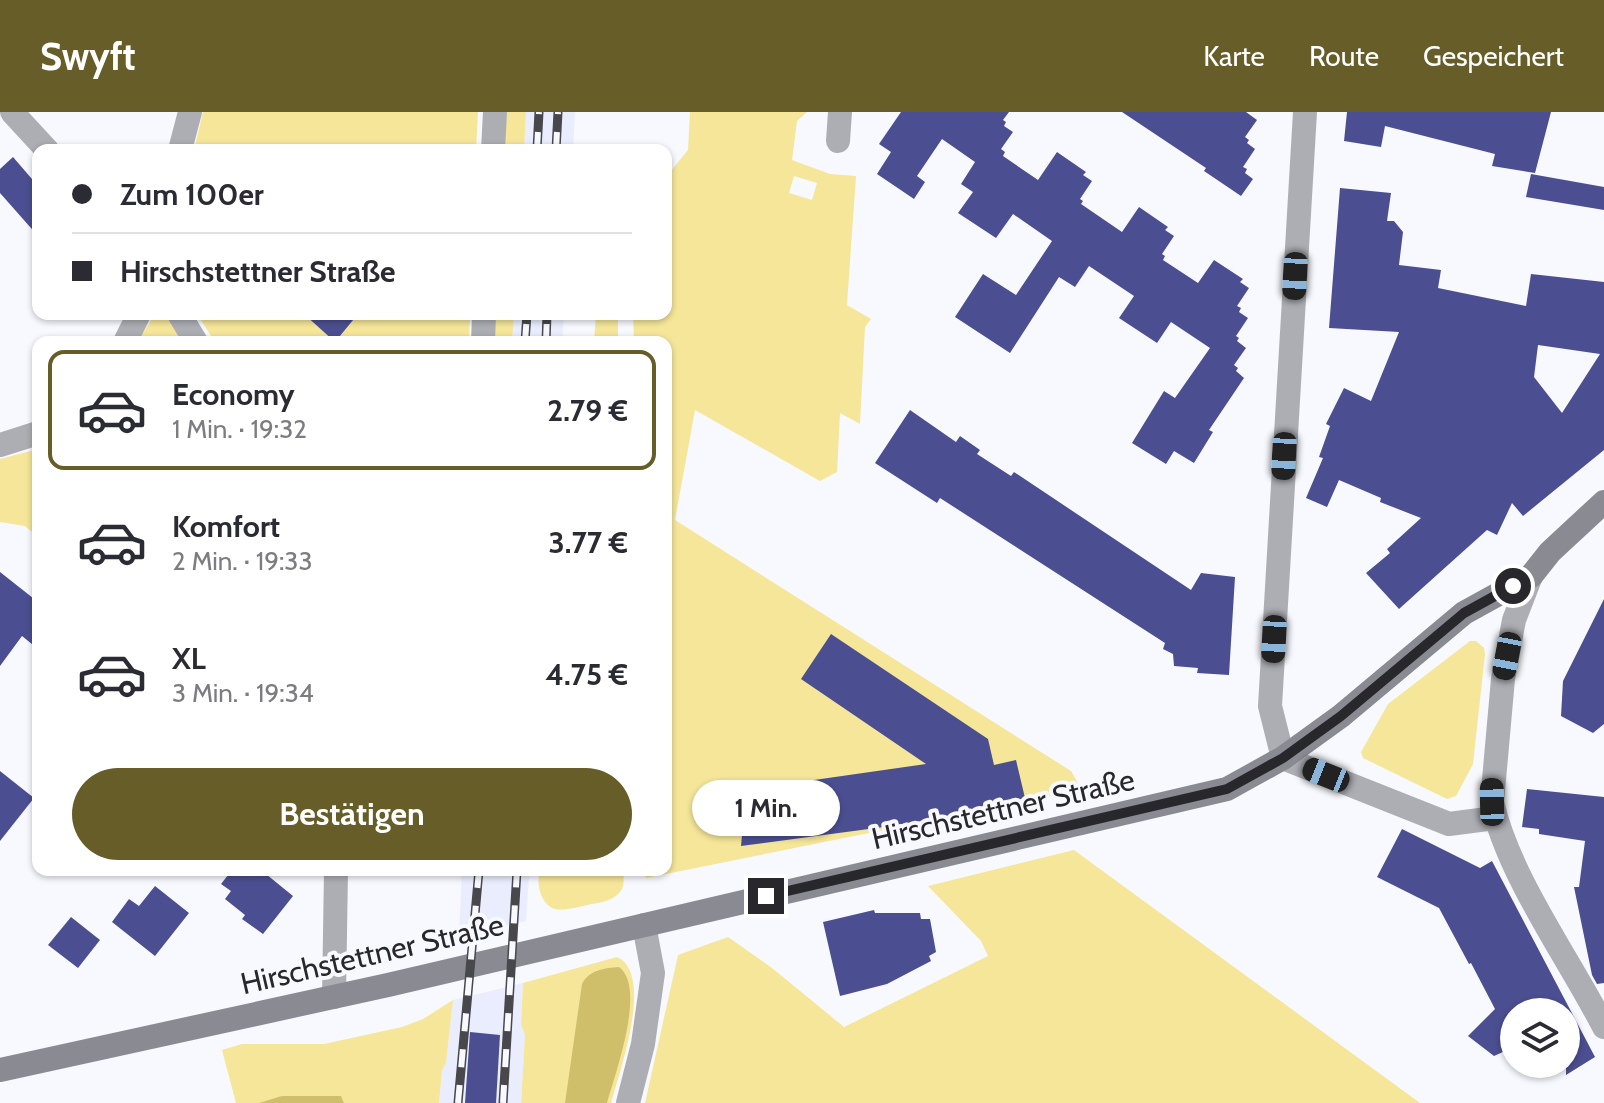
<!DOCTYPE html>
<html lang="de">
<meta charset="utf-8">
<style>
body{margin:0;font-family:Cabin,sans-serif;background:#f7f7f7;color:#2b2b33;height:100vh;display:flex;flex-direction:column;font-size:30px;white-space:nowrap}
*{box-sizing:border-box;margin:0}
p{font-size:26px;color:#7c7c81}
.icon{flex:none;width:44px;height:44px;fill:none;stroke:currentColor;stroke-width:2;stroke-linecap:round;stroke-linejoin:round}
.map{position:relative;flex:1;overflow:hidden}
.side{position:absolute;left:32px;top:224px;width:640px;height:540px;display:flex;flex-direction:column;background:#fff;border-radius:16px;box-shadow:0 2px 6px #0004}
.side>*{flex:none}
.guide{position:absolute;left:32px;top:32px;width:640px;height:176px;border-radius:16px;box-shadow:0 2px 6px #0004;display:grid;align-content:center;height:176px;padding:0 40px;background:#fff}
.fabs{position:absolute;left:1500px;top:886px;display:grid;gap:16px}
.fabs a{display:grid;place-items:center;width:80px;height:80px;border-radius:50%;background:#fff;box-shadow:0 2px 6px #0004;font-size:40px}
.end{position:absolute;width:36px;height:36px;margin:-18px;border:10px solid #27272c;background:#fff;box-shadow:0 0 0 4px #fff}
.from{border-radius:50%}
.bubble{position:absolute;height:56px;border-radius:28px;background:#fff;box-shadow:0 2px 6px #0004;font-size:26px;font-weight:800;line-height:56px;text-align:center}
.car{position:absolute;width:24px;height:48px;margin:-24px -12px;border-radius:10px;box-shadow:0 0 6px 2px #0007;background:linear-gradient(#222 24%,#8ab4d8 0 40%,#222 0 76%,#8ab4d8 0 86%,#222 0)}
.guide b{display:flex;align-items:center;gap:28px;height:76px;font-size:30px}
.guide b+b{border-top:2px solid #e1e1e2}
.guide i{width:20px;height:20px;background:#2b2b33}
ul{padding:14px 0 0;list-style:none}
li{display:flex;align-items:center;gap:24px;height:120px;margin:0 16px 12px;padding:0 24px;border:4px solid transparent;border-radius:16px}
li div{flex:1}
li b{display:block;font-size:30px}
li em{font-style:normal;font-weight:800}
li.selected{border-color:#675d29}
li>.icon{width:72px;height:72px;stroke-width:1.5}
.action{display:flex;gap:16px;margin-top:auto;padding:16px 40px}
.action a{flex:1;height:92px;border-radius:48px;background:#675d29;color:#fff;font-size:32px;font-weight:800;line-height:92px;text-align:center}
header{display:flex;align-items:center;gap:48px;box-sizing:border-box;height:112px;padding:0 40px;background:#675d29;color:#fff}
header strong{font-size:38px}
nav{display:flex;gap:44px;margin-inline-start:auto;font-size:28px}
.map>svg:first-child{display:block}
</style>
<header>
<strong>Swyft</strong>
<nav><a>Karte</a><a>Route</a><a>Gespeichert</a></nav>
</header>
<div class="map">
<svg width="1604" height="991" viewBox="0 0 1604 991">
<rect width="100%" height="100%" fill="#f8f9fe"/>
<g fill="#eaedfd">
<path d="M 526,0 L 575,0 L 573,38 L 524,38 Z"/>
<path d="M 514,202 L 564,202 L 562,230 L 512,230 Z"/>
<path d="M 462,758 L 533,758 L 529,766 L 526,809 L 459,824 Z"/>
<path d="M 523,871 L 521,911 L 525,923 L 521,991 L 439,991 L 442,958 L 446,951 L 453,888 Z"/>
</g>
<g fill="#f5e699" fill-rule="evenodd">
<path d="M 203,0 L 478,0 L 476,38 L 194,38 Z"/>
<path d="M 502,0 L 526,0 L 524,38 L 500,38 Z"/>
<path d="M 690,0 L 807,0 L 797,9 L 792,48 L 830,62 L 856,64 L 847,193 L 871,207 L 865,215 L 860,312 L 840,301 L 837,360 L 820,369 L 695,298 L 675,408 L 1071,659 L 1082,678 L 646,766 L 644,758 L 666,758 L 666,230 L 634,230 L 633,202 L 666,202 L 666,65 L 688,38 ZM 794,64 L 817,71 L 812,88 L 789,81 Z"/>
<path d="M 155,202 L 167,202 L 182,230 L 137,230 Z"/>
<path d="M 197,202 L 470,202 L 469,230 L 215,230 Z"/>
<path d="M 491,202 L 514,202 L 512,230 L 489,230 Z"/>
<path d="M 596,202 L 618,202 L 618,230 L 594,230 Z"/>
<path d="M 38,337 L 38,425 L 25,414 L 0,410 L 0,347 Z"/>
<path d="M 1470,529 L 1476,529 L 1484,536 L 1485,542 L 1473,652 L 1456,684 L 1447,687 L 1363,646 L 1361,640 L 1388,592 Z"/>
<path d="M 1074,738 L 1420,991 L 645,991 L 678,843 L 728,825 L 772,856 L 844,915 L 988,844 L 981,829 L 928,774 Z"/>
<path d="M 540,758 L 623,758 C 624,767 625,776 618,782 C 610,790 597,791 587,793 C 577,795 565,799 555,797 C 540,792 536,771 540,758 Z"/>
<path d="M 617,845 C 655,862 619,961 611,991 L 521,991 L 525,923 L 521,912 L 523,871 Z"/>
<path d="M 453,888 L 446,951 L 442,958 L 439,991 L 236,991 L 222,938 L 242,932 L 324,932 L 402,915 L 423,907 Z"/>
</g>
<g fill="#d0bf6a">
<path d="M 619,855 C 647,875 615,962 607,991 L 565,991 L 582,872 C 589,858 605,856 619,855 Z"/>
<path d="M 282,984 L 341,984 L 344,991 L 259,991 Z"/>
</g>
<g fill="#4b4f91" fill-rule="evenodd">
<path d="M 901,0 L 1009,0 L 1003,8 L 1006,10 L 1004,14 L 1013,20 L 1001,37 L 1005,40 L 1003,44 L 1038,68 L 1057,40 L 1086,60 L 1083,63 L 1092,69 L 1080,87 L 1083,89 L 1081,92 L 1122,120 L 1139,95 L 1168,115 L 1165,118 L 1174,124 L 1162,142 L 1165,144 L 1163,148 L 1198,171 L 1214,148 L 1243,167 L 1240,170 L 1249,176 L 1237,194 L 1241,196 L 1239,200 L 1248,206 L 1236,224 L 1239,226 L 1237,229 L 1246,236 L 1234,253 L 1238,256 L 1236,259 L 1244,266 L 1209,318 L 1213,320 L 1194,351 L 1174,339 L 1166,352 L 1132,331 L 1164,279 L 1175,286 L 1210,236 L 1171,210 L 1157,231 L 1119,206 L 1134,184 L 1089,154 L 1075,175 L 1059,165 L 1010,241 L 955,205 L 983,162 L 1016,183 L 1052,129 L 1013,102 L 996,126 L 958,101 L 973,80 L 961,72 L 975,50 L 942,27 L 917,64 L 925,70 L 914,87 L 877,62 L 891,40 L 879,32 Z"/>
<path d="M 1122,0 L 1246,0 L 1257,8 L 1245,25 L 1249,28 L 1247,31 L 1255,37 L 1243,55 L 1247,57 L 1245,61 L 1253,67 L 1241,84 L 1204,59 L 1206,56 Z"/>
<path d="M 1347,0 L 1551,0 L 1535,61 L 1492,54 L 1495,42 L 1385,14 L 1381,35 L 1344,29 Z"/>
<path d="M 13,45 L 38,74 L 38,124 L 0,81 L 0,57 Z"/>
<path d="M 1531,62 L 1604,75 L 1604,98 L 1526,85 Z"/>
<path d="M 1340,76 L 1391,81 L 1387,109 L 1394,109 L 1403,120 L 1399,153 L 1441,158 L 1438,176 L 1526,194 L 1531,162 L 1604,170 L 1604,338 L 1523,404 L 1512,391 L 1497,423 L 1487,418 L 1399,497 L 1366,461 L 1390,441 L 1387,437 L 1421,406 L 1380,390 L 1381,386 L 1339,368 L 1327,395 L 1306,386 L 1323,346 L 1319,345 L 1330,314 L 1326,312 L 1344,276 L 1371,289 L 1399,220 L 1329,216 ZM 1538,233 L 1600,242 L 1562,301 L 1534,265 Z"/>
<path d="M 304,202 L 358,202 L 335,230 Z"/>
<path d="M 910,298 L 956,330 L 960,324 L 980,338 L 977,342 L 1011,364 L 1014,360 L 1191,478 L 1201,461 L 1235,465 L 1229,563 L 1197,561 L 1198,556 L 1174,554 L 1173,542 L 1163,537 L 1165,531 L 940,386 L 937,391 L 875,351 Z"/>
<path d="M 0,460 L 38,490 L 38,537 L 22,524 L 0,554 Z"/>
<path d="M 1604,487 L 1604,612 L 1593,621 L 1561,604 L 1563,569 Z"/>
<path d="M 831,522 L 988,627 L 994,653 L 1016,648 L 1025,686 L 953,705 L 952,703 L 906,712 L 741,734 L 745,690 L 788,682 L 786,672 L 926,652 L 801,567 Z"/>
<path d="M 0,659 L 34,686 L 0,729 Z"/>
<path d="M 1527,677 L 1604,685 L 1604,871 L 1597,872 L 1592,863 L 1574,775 L 1579,775 L 1585,729 L 1539,722 L 1539,717 L 1522,715 Z"/>
<path d="M 1402,717 L 1480,756 L 1492,749 L 1595,945 L 1566,963 L 1566,900 L 1514,900 L 1514,935 L 1494,944 L 1468,924 L 1495,897 L 1471,851 L 1469,852 L 1439,796 L 1377,765 Z"/>
<path d="M 232,758 L 261,758 L 293,784 L 263,822 L 242,807 L 245,803 L 225,787 L 231,779 L 221,772 Z"/>
<path d="M 155,774 L 189,801 L 155,844 L 112,810 L 129,787 L 139,794 Z"/>
<path d="M 874,798 L 875,801 L 920,801 L 921,807 L 930,807 L 936,840 L 929,844 L 931,849 L 887,872 L 840,884 L 823,810 Z"/>
<path d="M 71,805 L 100,828 L 78,856 L 48,833 Z"/>
<path d="M 470,920 L 500,923 L 496,991 L 465,991 Z"/>
</g>
<g fill="none" stroke-linecap="round" stroke-linejoin="round">
<g stroke="#adaeb3" stroke-width="24">
<path d="M 12,0 L 47,38"/>
<path d="M 1305,0 L 1270,594 L 1283,646 L 1449,712 L 1495,706"/>
<path d="M 838,29 L 840,0"/>
<path d="M 180,38 L 190,0"/>
<path d="M 493,38 L 495,0"/>
<path d="M 179,202 L 196,230"/>
<path d="M 125,230 L 139,202"/>
<path d="M 483,230 L 484,202"/>
<path d="M 0,333 L 38,321"/>
<path d="M 334,885 L 336,758"/>
<path d="M 628,991 L 643,932 L 653,861 L 644,813"/>
</g>
<path stroke="#adaeb3" stroke-width="24" d="M 1531,464 L 1514,508 L 1503,567 L 1492,690 C 1509,765 1568,845 1604,915"/>
<path stroke="#898a92" stroke-width="24" d="M 0,958 L 388,873 L 1227,677 L 1283,646 L 1341,604 L 1464,501 L 1531,464 L 1550,440 L 1604,390"/>
<defs>
<g id="rail">
<path d="M 537,38 L 539,0"/>
<path d="M 556,38 L 558,0"/>
<path d="M 525,230 L 527,202"/>
<path d="M 546,230 L 547,202"/>
<path d="M 458,991 L 479,758"/>
<path d="M 503,991 L 517,758"/>
</g>
</defs>
<use href="#rail" stroke="#47474c" stroke-width="9"/>
<use href="#rail" stroke="#f8f9fe" stroke-width="6" stroke-dasharray="18" stroke-linecap="butt"/>
</g>
<g fill="none" stroke-linecap="round" stroke-linejoin="round">
<path stroke="#27272c" stroke-width="10" d="M 766,784 L 1227,677 L 1283,646 L 1341,604 L 1464,501 L 1513,474"/>
</g>
<g text-anchor="middle" dominant-baseline="central" stroke-width="8" stroke-linejoin="round" paint-order="stroke">
<g font-size="30" fill="#27272c" stroke="#f8f9fe">
<text transform="translate(1003 697) rotate(-13)">Hirschstettner Straße</text>
<text transform="translate(372 842) rotate(-13)">Hirschstettner Straße</text>
</g>
</g>
</svg>
<div class="fabs">
<a><svg class="icon" aria-label="layers" viewBox="0 0 24 24"><path d="M12 4l9 5-9 5-9-5zM3 14l9 5 9-5"/></svg></a>
</div>
<i class="end from" style="left:1513px;top:474px"></i>
<i class="end" style="left:766px;top:784px"></i>
<div class="bubble" style="left:692px;top:668px;width:148px">1 Min.</div>
<i class="car" style="left:1295px;top:164px;rotate:183deg"></i>
<i class="car" style="left:1284px;top:344px;rotate:183deg"></i>
<i class="car" style="left:1274px;top:527px;rotate:183deg"></i>
<i class="car" style="left:1507px;top:544px;rotate:191deg"></i>
<i class="car" style="left:1326px;top:663px;rotate:292deg"></i>
<i class="car" style="left:1492px;top:690px;rotate:359deg"></i>
<div class="guide">
<b><i class="from"></i>Zum 100er</b>
<b><i></i>Hirschstettner Straße</b>
</div>
<section class="side">
<ul>
<li class="selected"><svg class="icon" aria-label="car" viewBox="0 0 24 24"><path d="M5 17H2v-5l4-1 3-4h7l3 4 3 1v5h-3M9 17h6M6 11h13"/><circle cx="7" cy="17" r="2"/><circle cx="17" cy="17" r="2"/></svg><div><b>Economy</b><p>1 Min. · 19:32</p></div><em>2.79 €</em></li>
<li><svg class="icon" aria-label="car" viewBox="0 0 24 24"><path d="M5 17H2v-5l4-1 3-4h7l3 4 3 1v5h-3M9 17h6M6 11h13"/><circle cx="7" cy="17" r="2"/><circle cx="17" cy="17" r="2"/></svg><div><b>Komfort</b><p>2 Min. · 19:33</p></div><em>3.77 €</em></li>
<li><svg class="icon" aria-label="car" viewBox="0 0 24 24"><path d="M5 17H2v-5l4-1 3-4h7l3 4 3 1v5h-3M9 17h6M6 11h13"/><circle cx="7" cy="17" r="2"/><circle cx="17" cy="17" r="2"/></svg><div><b>XL</b><p>3 Min. · 19:34</p></div><em>4.75 €</em></li>
</ul>
<div class="action"><a>Bestätigen</a></div>
</section>
</div>
